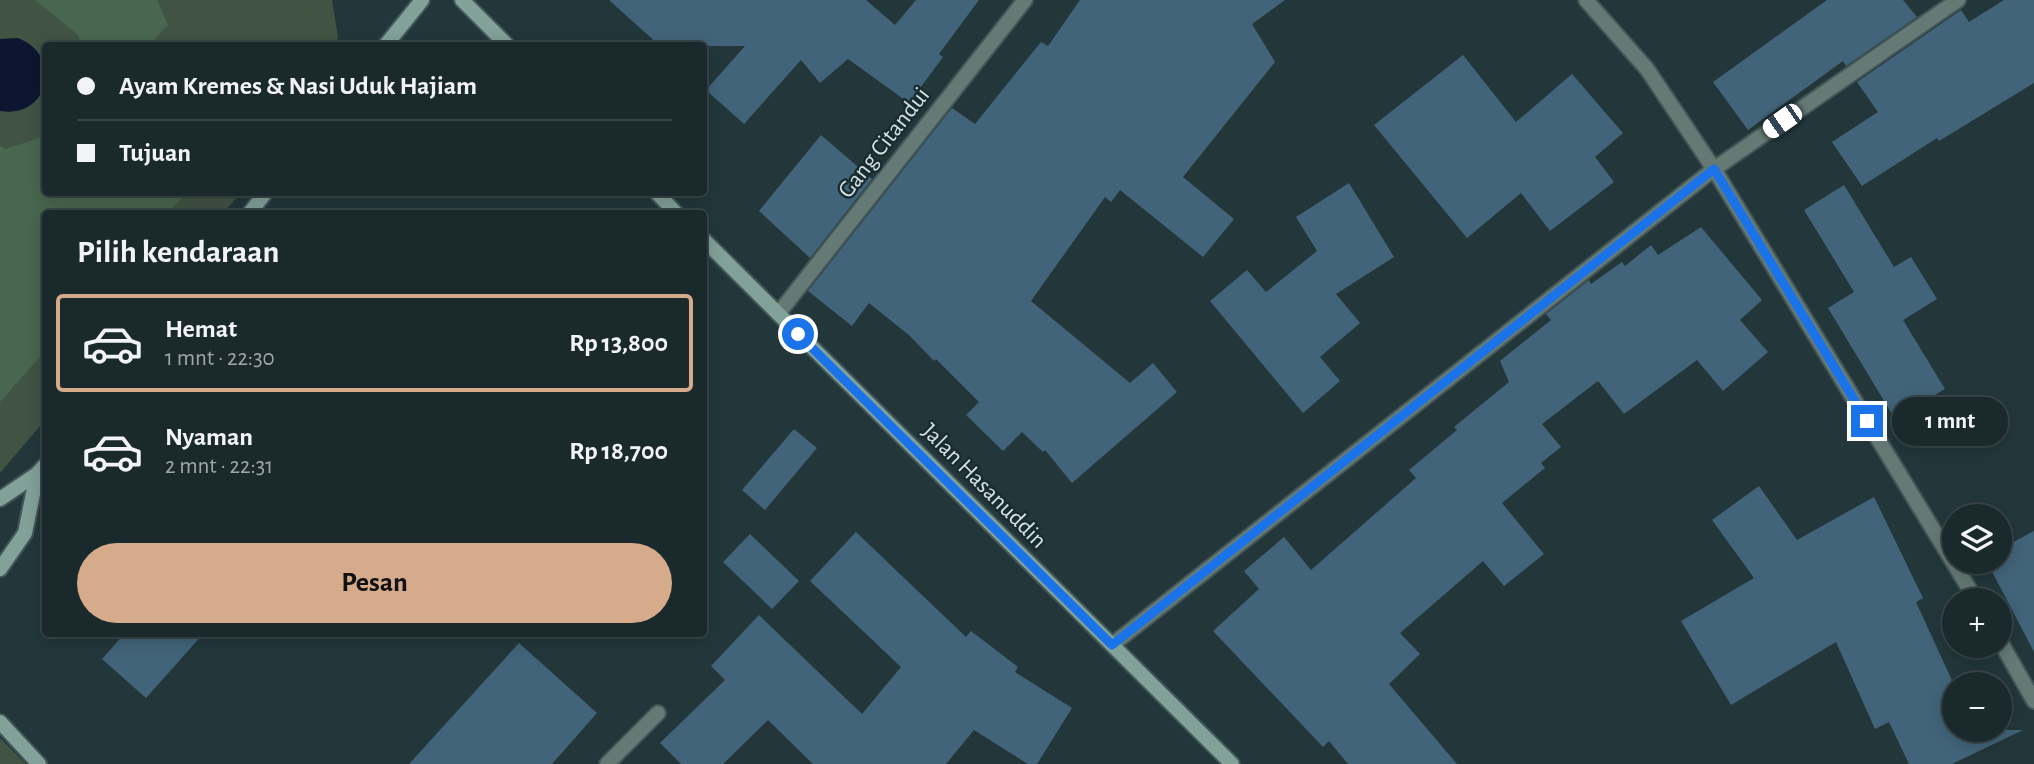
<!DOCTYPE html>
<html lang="id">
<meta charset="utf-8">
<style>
body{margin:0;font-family:"Alegreya Sans",sans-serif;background:#233134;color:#f1f3f6;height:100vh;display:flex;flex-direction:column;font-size:26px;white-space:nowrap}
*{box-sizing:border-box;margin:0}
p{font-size:23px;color:#9fa6a9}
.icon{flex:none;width:38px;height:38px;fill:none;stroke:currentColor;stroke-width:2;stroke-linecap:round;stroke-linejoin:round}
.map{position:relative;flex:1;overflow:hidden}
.panel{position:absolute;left:42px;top:210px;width:665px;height:427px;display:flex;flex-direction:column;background:#1a292c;border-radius:7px;box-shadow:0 4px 18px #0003,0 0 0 2px #384548}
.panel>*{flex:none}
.banner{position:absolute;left:42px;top:42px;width:665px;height:154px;border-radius:7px;box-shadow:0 4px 18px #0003,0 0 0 2px #384548;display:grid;align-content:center;height:154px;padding:0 35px;background:#1a292c}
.controls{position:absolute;left:1942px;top:504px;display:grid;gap:14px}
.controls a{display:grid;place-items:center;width:70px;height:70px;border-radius:50%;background:#1a292c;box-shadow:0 4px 18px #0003,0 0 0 2px #384548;font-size:35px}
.end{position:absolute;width:32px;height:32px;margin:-16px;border:9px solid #1a73e8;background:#fff;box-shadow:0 0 0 4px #fff}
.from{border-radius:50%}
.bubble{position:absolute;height:49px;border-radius:24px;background:#1a292c;box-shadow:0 4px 18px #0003,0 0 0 2px #384548;font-size:23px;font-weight:700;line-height:49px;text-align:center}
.car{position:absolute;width:21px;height:42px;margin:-21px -10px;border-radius:9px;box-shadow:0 0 5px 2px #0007;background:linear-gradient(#fff 24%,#345 0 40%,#fff 0 76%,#345 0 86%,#fff 0)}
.banner b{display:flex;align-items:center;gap:24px;height:66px;font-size:26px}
.banner b+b{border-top:2px solid #384548}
.banner i{width:18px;height:18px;background:#f1f3f6}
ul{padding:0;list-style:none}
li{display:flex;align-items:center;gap:21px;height:98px;margin:0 14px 10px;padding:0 21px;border:4px solid transparent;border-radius:7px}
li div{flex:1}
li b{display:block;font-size:26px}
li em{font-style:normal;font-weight:700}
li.current{border-color:#d6ab8b}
li>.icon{width:63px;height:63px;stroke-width:1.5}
h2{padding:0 35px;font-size:32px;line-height:84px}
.cta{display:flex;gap:14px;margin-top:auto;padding:14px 35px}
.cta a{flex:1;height:80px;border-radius:42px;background:#d6ab8b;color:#111;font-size:28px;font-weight:700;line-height:80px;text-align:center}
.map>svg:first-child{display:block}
</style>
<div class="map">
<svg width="2034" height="764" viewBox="0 0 2034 764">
<rect width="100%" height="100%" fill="#23373a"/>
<g fill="#415444">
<path d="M 0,0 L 332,0 L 338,37 L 336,45 L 46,46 L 46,192 L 241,193 L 223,213 L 46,214 L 45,420 L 0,473 Z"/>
<path d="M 0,738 L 26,764 L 0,764 Z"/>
</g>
<g fill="#49674e">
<path d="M 35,0 L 157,0 L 168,25 L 149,45 L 81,45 L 78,35 Z"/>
<path d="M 45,136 L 46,192 L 178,192 L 183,197 L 168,213 L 46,214 L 45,351 L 0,402 L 0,146 L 6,149 Z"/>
</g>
<path fill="#0d1630" d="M 18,38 C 64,56 49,119 0,111 L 0,39 Z"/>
<g fill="#42647a">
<path d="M 609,0 L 866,0 L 895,25 L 916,0 L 979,0 L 939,54 L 943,57 L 909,103 L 848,59 L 820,83 L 801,60 L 744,124 L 706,90 L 745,46 L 660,46 Z"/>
<path d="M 1080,0 L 1285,0 L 1252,24 L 1275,62 L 1183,177 L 1234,219 L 1203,257 L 1120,190 L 1111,202 L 1105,197 L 1031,301 L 1130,383 L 1153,363 L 1177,392 L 1072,483 L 1045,450 L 1043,452 L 1022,432 L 1003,451 L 966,415 L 979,402 L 936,359 L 934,361 L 910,336 L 869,303 L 852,326 L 808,291 L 952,108 L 975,124 L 1041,42 L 1048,46 Z"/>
<path d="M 1827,0 L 1903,0 L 1917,17 L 1846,66 L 1843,61 L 1748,130 L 1713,82 Z"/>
<path d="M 2004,0 L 2034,0 L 2034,83 L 1939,141 L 1937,138 L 1862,186 L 1832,142 L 1878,112 L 1857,82 L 1961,10 L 1969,22 Z"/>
<path d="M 1463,55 L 1516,122 L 1572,74 L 1623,133 L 1595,157 L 1614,182 L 1550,231 L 1521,193 L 1467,238 L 1374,125 Z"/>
<path d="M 821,135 L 872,179 L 810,258 L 759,211 Z"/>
<path d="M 1349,183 L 1394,257 L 1336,294 L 1360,323 L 1320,357 L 1340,381 L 1303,413 L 1210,301 L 1247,270 L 1266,292 L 1317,251 L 1296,217 Z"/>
<path d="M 1844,185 L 1894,267 L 1911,257 L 1937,299 L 1903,320 L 1945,389 L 1895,419 L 1828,308 L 1854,292 L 1804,210 Z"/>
<path d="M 1701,227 L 1762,300 L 1740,320 L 1768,352 L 1723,391 L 1697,360 L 1624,414 L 1598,381 L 1542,424 L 1561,447 L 1541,463 L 1545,468 L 1502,503 L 1544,554 L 1504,586 L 1483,561 L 1400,633 L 1420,654 L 1389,684 L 1457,764 L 1348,764 L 1329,741 L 1323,747 L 1213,631 L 1259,589 L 1244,571 L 1284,537 L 1311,570 L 1416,478 L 1409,470 L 1457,430 L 1454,427 L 1509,382 L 1500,361 L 1551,320 L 1546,314 L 1589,280 L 1591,284 L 1622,262 L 1625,266 L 1651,245 L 1658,255 Z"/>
<path d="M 794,429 L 817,448 L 765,510 L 742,490 Z"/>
<path d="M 1759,486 L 1797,540 L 1874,497 L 1923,598 L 1916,602 L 1955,687 L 1955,730 L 2023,730 L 1952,764 L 1909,764 L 1889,722 L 1875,729 L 1836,642 L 1731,705 L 1681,621 L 1754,578 L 1712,520 Z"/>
<path d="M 2034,531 L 2034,652 L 1987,562 L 2000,562 L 2000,549 Z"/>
<path d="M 856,532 L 966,637 L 971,631 L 1018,667 L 1015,672 L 1072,708 L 1037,764 L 1028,764 L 974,730 L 946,764 L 813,764 L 768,720 L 723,764 L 681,764 L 660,743 L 725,680 L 711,666 L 759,615 L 862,714 L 901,667 L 810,581 Z"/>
<path d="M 750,534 L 799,581 L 772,609 L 723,562 Z"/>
<path d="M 124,634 L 203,634 L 146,698 L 102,659 Z"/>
<path d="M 519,643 L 597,713 L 552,764 L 409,764 Z"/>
</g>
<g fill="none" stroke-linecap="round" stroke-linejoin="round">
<defs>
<path id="lane" d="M 607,764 L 658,713"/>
<g id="street">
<path d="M 1586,0 L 1647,69 L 1714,169 L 1976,600"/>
<path d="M 778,314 L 1025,0"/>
<path d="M 2000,641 L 2034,701"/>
<path d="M 1112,645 L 1714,169 L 1958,0"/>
</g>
<g id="secondary">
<path d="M 462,0 L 508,46"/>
<path d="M 385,46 L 422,0"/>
<path d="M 656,192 L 677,214"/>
<path d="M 249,214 L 266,192"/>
<path d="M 704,240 L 1232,764"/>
<path d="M 0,499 L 37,474 L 46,464"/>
<path d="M 0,569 L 25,533 L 37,474"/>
<path d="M 0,722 L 39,764"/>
</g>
</defs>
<use href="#lane" stroke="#435658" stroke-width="18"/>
<use href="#street" stroke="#435658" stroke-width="18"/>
<use href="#secondary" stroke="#435658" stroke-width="18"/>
<use href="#lane" stroke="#667a75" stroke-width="14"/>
<use href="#street" stroke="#667a75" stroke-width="14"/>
<use href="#secondary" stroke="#82a199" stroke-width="14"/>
</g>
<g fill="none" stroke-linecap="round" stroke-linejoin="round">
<path stroke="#1a73e8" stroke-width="9" d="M 798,334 L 1112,645 L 1714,169 L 1867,421"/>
</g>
<g text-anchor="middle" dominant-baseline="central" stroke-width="5" stroke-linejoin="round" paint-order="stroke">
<g font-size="24" fill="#d6e1e3" stroke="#192d30">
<text transform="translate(884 143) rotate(-52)">Gang Citandui</text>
<text transform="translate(984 486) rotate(45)">Jalan Hasanuddin</text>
</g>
</g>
</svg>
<div class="controls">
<a><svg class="icon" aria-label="layers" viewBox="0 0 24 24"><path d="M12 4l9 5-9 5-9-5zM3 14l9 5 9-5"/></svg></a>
<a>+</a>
<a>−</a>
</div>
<i class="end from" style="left:798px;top:334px"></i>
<i class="end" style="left:1867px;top:421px"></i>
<div class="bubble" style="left:1892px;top:397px;width:116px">1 mnt</div>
<i class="car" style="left:1782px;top:121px;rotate:235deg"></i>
<div class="banner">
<b><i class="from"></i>Ayam Kremes &amp; Nasi Uduk Hajiam</b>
<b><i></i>Tujuan</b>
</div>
<section class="panel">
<h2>Pilih kendaraan</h2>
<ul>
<li class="current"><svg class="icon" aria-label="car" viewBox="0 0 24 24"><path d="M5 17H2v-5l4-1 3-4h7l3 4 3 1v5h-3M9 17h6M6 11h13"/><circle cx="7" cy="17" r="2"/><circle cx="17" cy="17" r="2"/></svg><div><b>Hemat</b><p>1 mnt · 22:30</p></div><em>Rp 13,800</em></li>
<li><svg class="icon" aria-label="car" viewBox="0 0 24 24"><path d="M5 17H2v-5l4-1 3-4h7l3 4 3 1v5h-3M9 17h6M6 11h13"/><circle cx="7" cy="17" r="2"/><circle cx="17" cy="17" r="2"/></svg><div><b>Nyaman</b><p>2 mnt · 22:31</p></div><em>Rp 18,700</em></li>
</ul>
<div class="cta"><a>Pesan</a></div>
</section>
</div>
